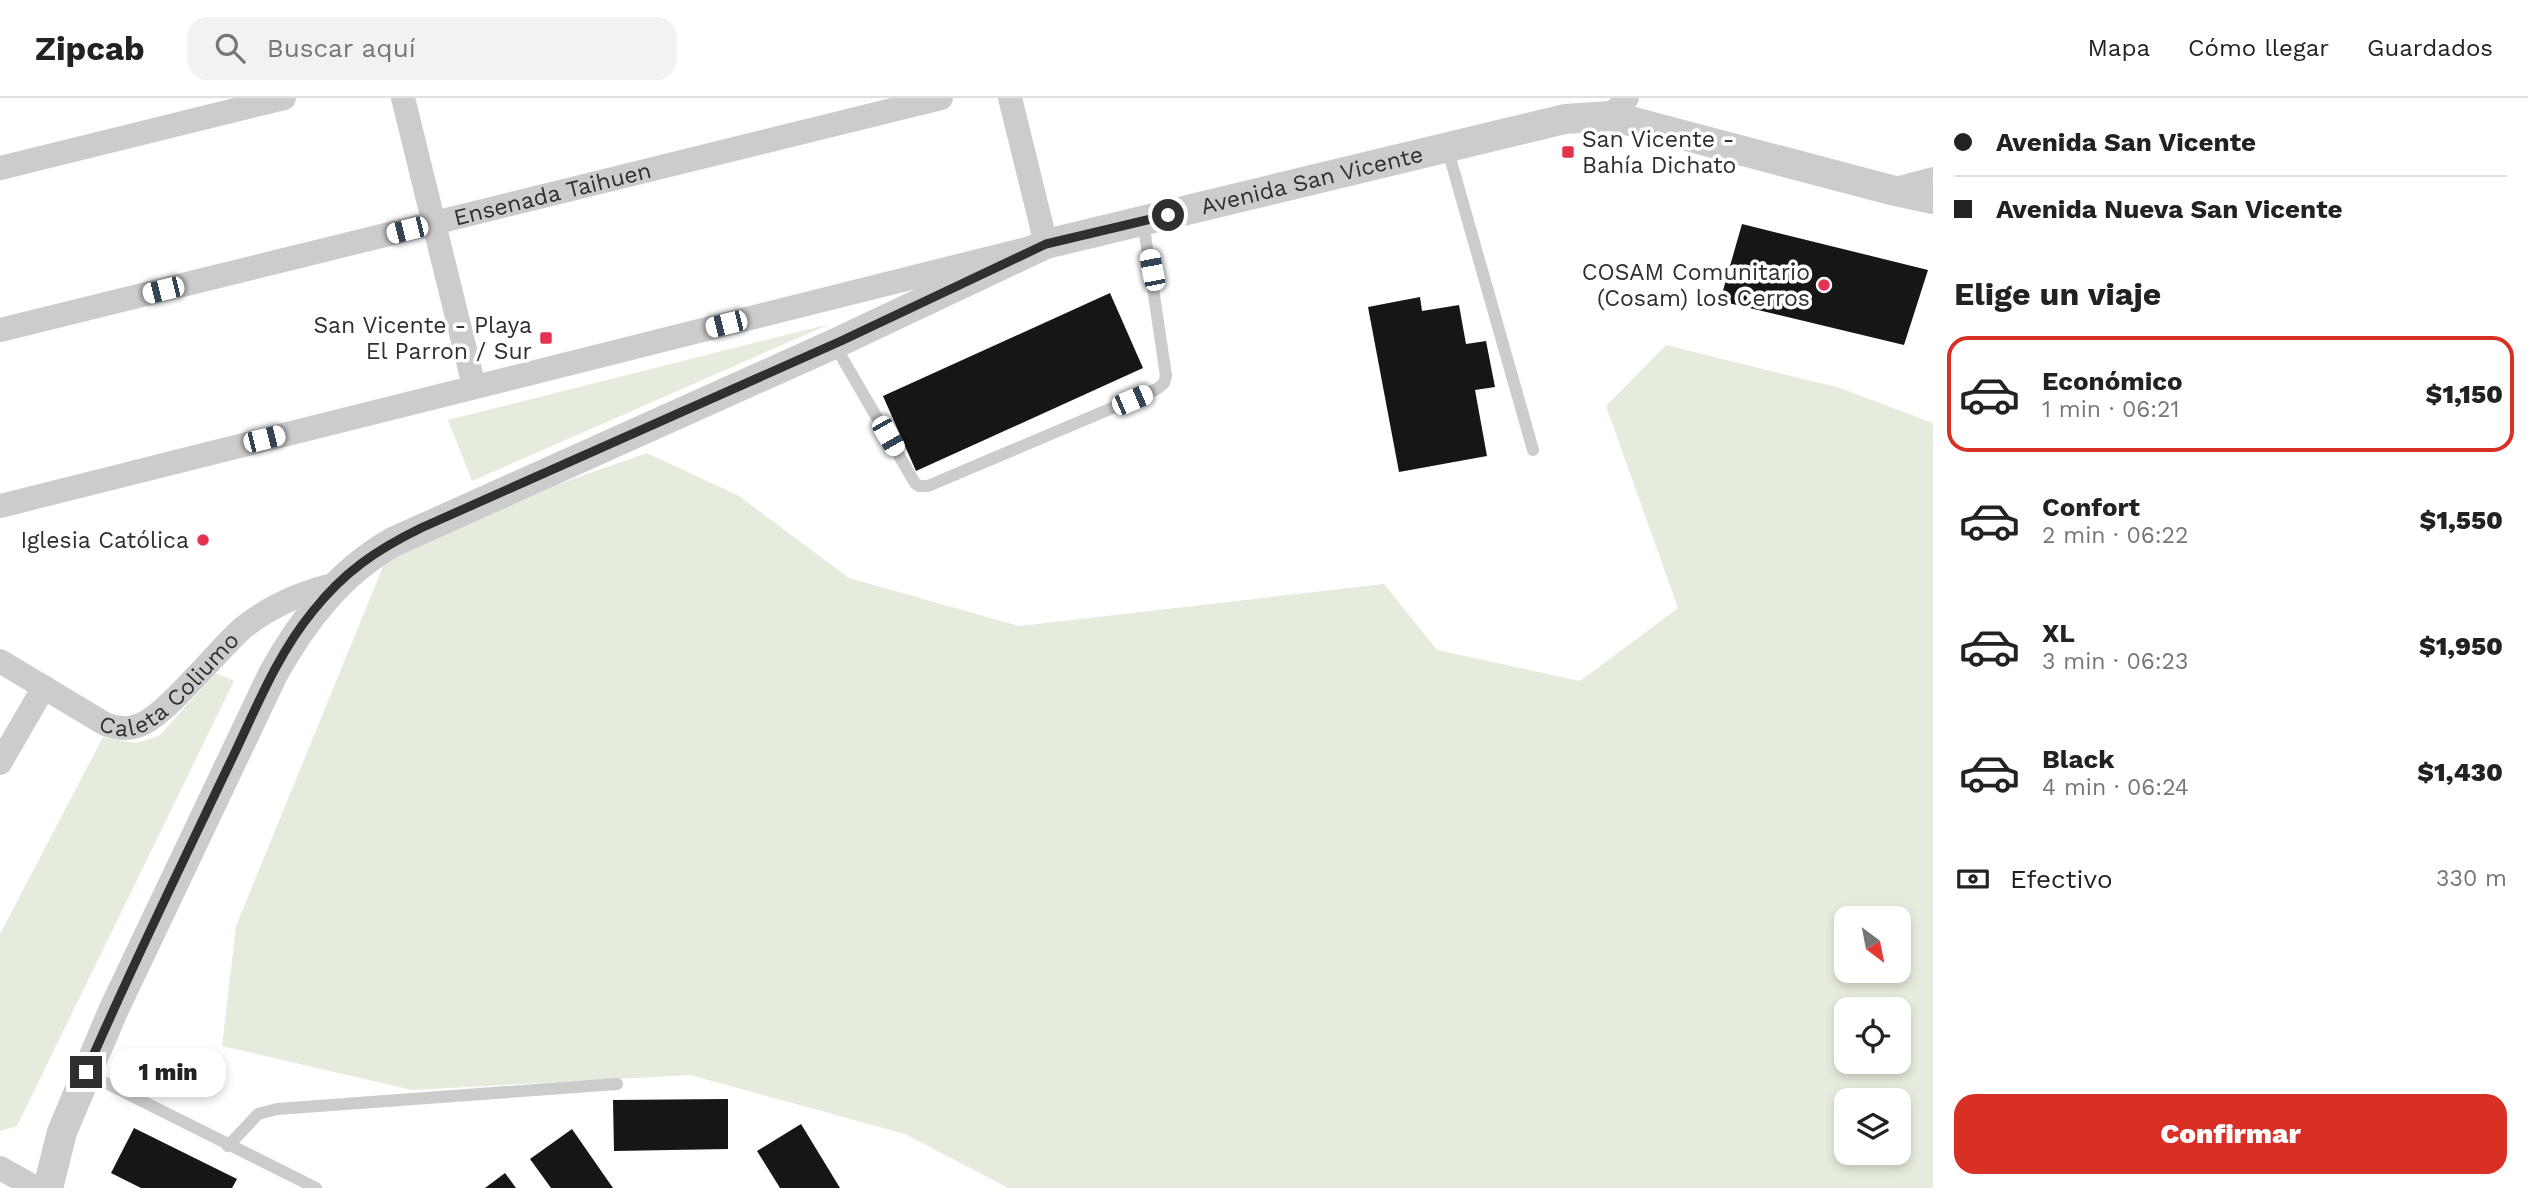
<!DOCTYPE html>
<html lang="es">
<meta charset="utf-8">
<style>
body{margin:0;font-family:"Work Sans",sans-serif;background:#f2f2f2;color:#222;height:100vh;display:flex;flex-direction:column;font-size:26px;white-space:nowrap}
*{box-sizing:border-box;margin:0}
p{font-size:23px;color:#767676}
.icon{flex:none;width:38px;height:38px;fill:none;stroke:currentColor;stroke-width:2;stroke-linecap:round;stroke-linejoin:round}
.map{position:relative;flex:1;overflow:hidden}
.panel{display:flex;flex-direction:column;background:#fff;width:595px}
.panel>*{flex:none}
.guide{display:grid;align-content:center;height:154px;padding:0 21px;background:#fff}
.needle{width:46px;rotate:148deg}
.controls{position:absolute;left:1834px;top:808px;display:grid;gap:14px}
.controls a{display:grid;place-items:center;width:77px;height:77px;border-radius:14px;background:#fff;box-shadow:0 4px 10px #0003;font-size:35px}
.end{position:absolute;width:32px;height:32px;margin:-16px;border:9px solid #2f2f2f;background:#fff;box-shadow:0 0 0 4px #fff}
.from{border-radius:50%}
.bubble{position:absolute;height:49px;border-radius:21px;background:#fff;box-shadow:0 4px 10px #0003;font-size:23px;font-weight:800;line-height:49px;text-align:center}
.car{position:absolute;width:21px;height:42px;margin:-21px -10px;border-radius:9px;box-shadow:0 0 5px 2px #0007;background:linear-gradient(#fff 24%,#345 0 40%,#fff 0 76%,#345 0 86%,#fff 0)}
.guide b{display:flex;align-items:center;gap:24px;height:66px;font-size:26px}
.guide b+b{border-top:2px solid #e0e0e0}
.guide i{width:18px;height:18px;background:#222}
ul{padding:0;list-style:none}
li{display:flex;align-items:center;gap:21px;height:116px;margin:0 14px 10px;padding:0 7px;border:4px solid transparent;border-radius:21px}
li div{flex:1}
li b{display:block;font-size:26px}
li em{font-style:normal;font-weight:800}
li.selected{border-color:#d93025}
li>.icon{width:63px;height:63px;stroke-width:1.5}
h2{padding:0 21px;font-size:32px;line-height:84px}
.pay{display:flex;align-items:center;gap:18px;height:77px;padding:0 21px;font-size:26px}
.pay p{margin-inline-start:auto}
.cta{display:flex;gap:14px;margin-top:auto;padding:14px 21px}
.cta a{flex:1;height:80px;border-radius:21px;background:#d93025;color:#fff;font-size:28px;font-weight:800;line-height:80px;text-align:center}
header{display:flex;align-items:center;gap:42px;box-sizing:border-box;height:98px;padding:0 35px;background:#fff;border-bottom:2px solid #e0e0e0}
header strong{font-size:33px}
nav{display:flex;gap:38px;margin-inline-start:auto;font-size:24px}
.search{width:490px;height:63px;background:#f2f2f2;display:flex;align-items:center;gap:18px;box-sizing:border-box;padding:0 24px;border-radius:21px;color:#767676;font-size:26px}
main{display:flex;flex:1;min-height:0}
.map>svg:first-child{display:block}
</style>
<header>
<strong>Zipcab</strong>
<div class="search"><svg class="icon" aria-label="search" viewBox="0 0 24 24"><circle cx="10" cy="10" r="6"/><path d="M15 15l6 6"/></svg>Buscar aquí</div>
<nav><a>Mapa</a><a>Cómo llegar</a><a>Guardados</a></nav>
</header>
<main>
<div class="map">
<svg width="1933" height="1090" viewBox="0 0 1933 1090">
<rect width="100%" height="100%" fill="#fff"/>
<g fill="#e6ecdd" fill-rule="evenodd">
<path d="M 830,226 L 472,383 L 448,322 Z"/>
<path d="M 1666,247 L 1840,290 L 1933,325 L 1933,1090 L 1008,1090 L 905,1036 L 690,977 L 412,992 L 222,948 L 236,828 L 393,444 L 647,355 L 739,398 L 849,480 L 1019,528 L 1384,486 L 1437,552 L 1580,583 L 1678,510 L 1606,308 ZM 1846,821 L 1899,821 L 1899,873 L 1846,873 ZM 1846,912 L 1899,912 L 1899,964 L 1846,964 ZM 1846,1003 L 1899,1003 L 1899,1055 L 1846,1055 Z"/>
<path d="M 216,575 L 234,583 L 17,1028 L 0,1033 L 0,836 L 103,639 L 136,645 L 159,638 Z"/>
</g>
<g fill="#161616">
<path d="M 1742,126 L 1928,172 L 1904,247 L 1720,203 Z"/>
<path d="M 1110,195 L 1143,270 L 916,373 L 883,298 Z"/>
<path d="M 1420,199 L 1422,213 L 1459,207 L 1466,246 L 1486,243 L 1495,289 L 1475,292 L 1487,358 L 1399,374 L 1368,209 Z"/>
<path d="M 728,1001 L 728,1051 L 614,1053 L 613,1002 Z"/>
<path d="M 801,1026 L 840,1090 L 780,1090 L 757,1053 Z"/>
<path d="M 134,1030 L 237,1081 L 232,1090 L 141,1090 L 111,1075 Z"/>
<path d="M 572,1031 L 613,1090 L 551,1090 L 530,1061 Z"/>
<path d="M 505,1075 L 516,1090 L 485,1090 Z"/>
</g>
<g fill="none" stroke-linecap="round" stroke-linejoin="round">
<g stroke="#ccc" stroke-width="12">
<path d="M 1447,49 L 1533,352"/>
<path d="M 834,246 L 915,385 L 919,388 L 928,388 L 1157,291 L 1164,285 L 1166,278 L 1143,123"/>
<path d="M 86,975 L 316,1090"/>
<path d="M 228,1048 L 258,1016 L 277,1011 L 617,986"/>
</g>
<g stroke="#ccc" stroke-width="24">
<path d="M 403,0 L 474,288"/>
<path d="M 1611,18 L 1627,0"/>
<path d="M 0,70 L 284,0"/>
<path d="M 1892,92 L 1933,81"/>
<path id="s1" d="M 0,232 L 941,0"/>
<path d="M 0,408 L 1046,146 L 1010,0"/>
<path id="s2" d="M 0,563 L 105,626 C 116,630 126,632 137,628 C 165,620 218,551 244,529 C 272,507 303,494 337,486"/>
<path d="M 0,665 L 44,589"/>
<path d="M 0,1070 L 36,1090"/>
</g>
<path stroke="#ccc" stroke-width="30" id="s3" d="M 48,1090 L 62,1034 L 113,913 L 273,576 C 303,522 339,475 393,444 L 834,246 L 1046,146 L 1565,21 L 1611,18 L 1891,92 L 1933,101"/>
</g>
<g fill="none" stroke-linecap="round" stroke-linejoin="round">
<path stroke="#2f2f2f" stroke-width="9" d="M 86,974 C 130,872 179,772 227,671 C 253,618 275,559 313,513 C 344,474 376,452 421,430 L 841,243 L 1046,146 L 1168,117"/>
</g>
<g fill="#e63150" stroke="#fff" stroke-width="2.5">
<rect x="1561" y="47" width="14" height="14" rx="3.5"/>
<circle cx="1824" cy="187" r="7"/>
<rect x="539" y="233" width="14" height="14" rx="3.5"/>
<circle cx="203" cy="442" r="7"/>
</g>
<g text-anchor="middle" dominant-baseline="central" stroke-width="7" stroke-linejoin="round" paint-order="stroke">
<g font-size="23" fill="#2f2f2f" stroke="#fff" text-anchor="end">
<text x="1582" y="41" text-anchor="start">San Vicente -<tspan x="1582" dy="26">Bahía Dichato</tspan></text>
<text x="1810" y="174">COSAM Comunitario<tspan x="1810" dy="26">(Cosam) los Cerros</tspan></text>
<text x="532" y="227">San Vicente - Playa<tspan x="532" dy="26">El Parron / Sur</tspan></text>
<text x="189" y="442">Iglesia Católica</text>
</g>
<g font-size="23" fill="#2f2f2f" stroke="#fff">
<text stroke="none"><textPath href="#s3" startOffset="1734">Avenida San Vicente</textPath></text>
<text stroke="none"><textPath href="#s1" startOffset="569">Ensenada Taihuen</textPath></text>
<text stroke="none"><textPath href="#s2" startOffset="203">Caleta Coliumo</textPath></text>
</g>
</g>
</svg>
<div class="controls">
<a><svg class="needle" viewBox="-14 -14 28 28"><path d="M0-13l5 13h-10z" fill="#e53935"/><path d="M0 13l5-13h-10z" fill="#767676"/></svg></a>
<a><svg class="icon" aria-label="locate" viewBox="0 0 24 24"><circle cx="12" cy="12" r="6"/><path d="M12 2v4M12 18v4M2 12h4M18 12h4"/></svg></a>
<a><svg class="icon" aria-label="layers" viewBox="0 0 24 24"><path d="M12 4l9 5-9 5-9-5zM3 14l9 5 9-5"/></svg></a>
</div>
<i class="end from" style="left:1168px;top:117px"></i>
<i class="end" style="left:86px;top:974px"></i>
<div class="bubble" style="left:110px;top:950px;width:116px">1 min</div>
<i class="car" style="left:407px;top:132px;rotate:256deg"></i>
<i class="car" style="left:1152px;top:172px;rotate:349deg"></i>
<i class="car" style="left:163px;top:192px;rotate:256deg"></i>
<i class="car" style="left:726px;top:226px;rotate:256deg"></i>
<i class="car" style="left:1132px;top:302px;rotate:67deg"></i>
<i class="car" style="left:888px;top:338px;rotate:150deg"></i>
<i class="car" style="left:264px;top:341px;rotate:76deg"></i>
</div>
<section class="panel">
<div class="guide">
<b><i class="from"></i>Avenida San Vicente</b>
<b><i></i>Avenida Nueva San Vicente</b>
</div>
<h2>Elige un viaje</h2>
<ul>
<li class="selected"><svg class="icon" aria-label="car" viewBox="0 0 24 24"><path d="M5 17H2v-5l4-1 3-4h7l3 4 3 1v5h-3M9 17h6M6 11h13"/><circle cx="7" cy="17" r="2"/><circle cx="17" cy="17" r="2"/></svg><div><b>Económico</b><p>1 min · 06:21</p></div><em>$1,150</em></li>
<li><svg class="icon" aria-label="car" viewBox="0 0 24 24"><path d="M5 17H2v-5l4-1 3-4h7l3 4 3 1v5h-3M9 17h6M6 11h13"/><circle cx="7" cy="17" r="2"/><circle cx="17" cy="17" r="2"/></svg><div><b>Confort</b><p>2 min · 06:22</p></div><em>$1,550</em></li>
<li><svg class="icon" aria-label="car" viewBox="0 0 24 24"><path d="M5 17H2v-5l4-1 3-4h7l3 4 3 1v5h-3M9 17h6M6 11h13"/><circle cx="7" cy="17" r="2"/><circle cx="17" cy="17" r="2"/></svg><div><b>XL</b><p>3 min · 06:23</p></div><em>$1,950</em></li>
<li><svg class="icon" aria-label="car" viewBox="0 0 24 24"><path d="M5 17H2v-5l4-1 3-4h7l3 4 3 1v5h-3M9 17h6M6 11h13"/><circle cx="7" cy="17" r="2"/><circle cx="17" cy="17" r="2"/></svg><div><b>Black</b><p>4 min · 06:24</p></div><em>$1,430</em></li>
</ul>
<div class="pay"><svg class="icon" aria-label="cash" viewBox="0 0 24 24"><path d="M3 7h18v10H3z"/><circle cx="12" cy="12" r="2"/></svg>Efectivo<p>330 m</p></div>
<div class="cta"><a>Confirmar</a></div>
</section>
</main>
